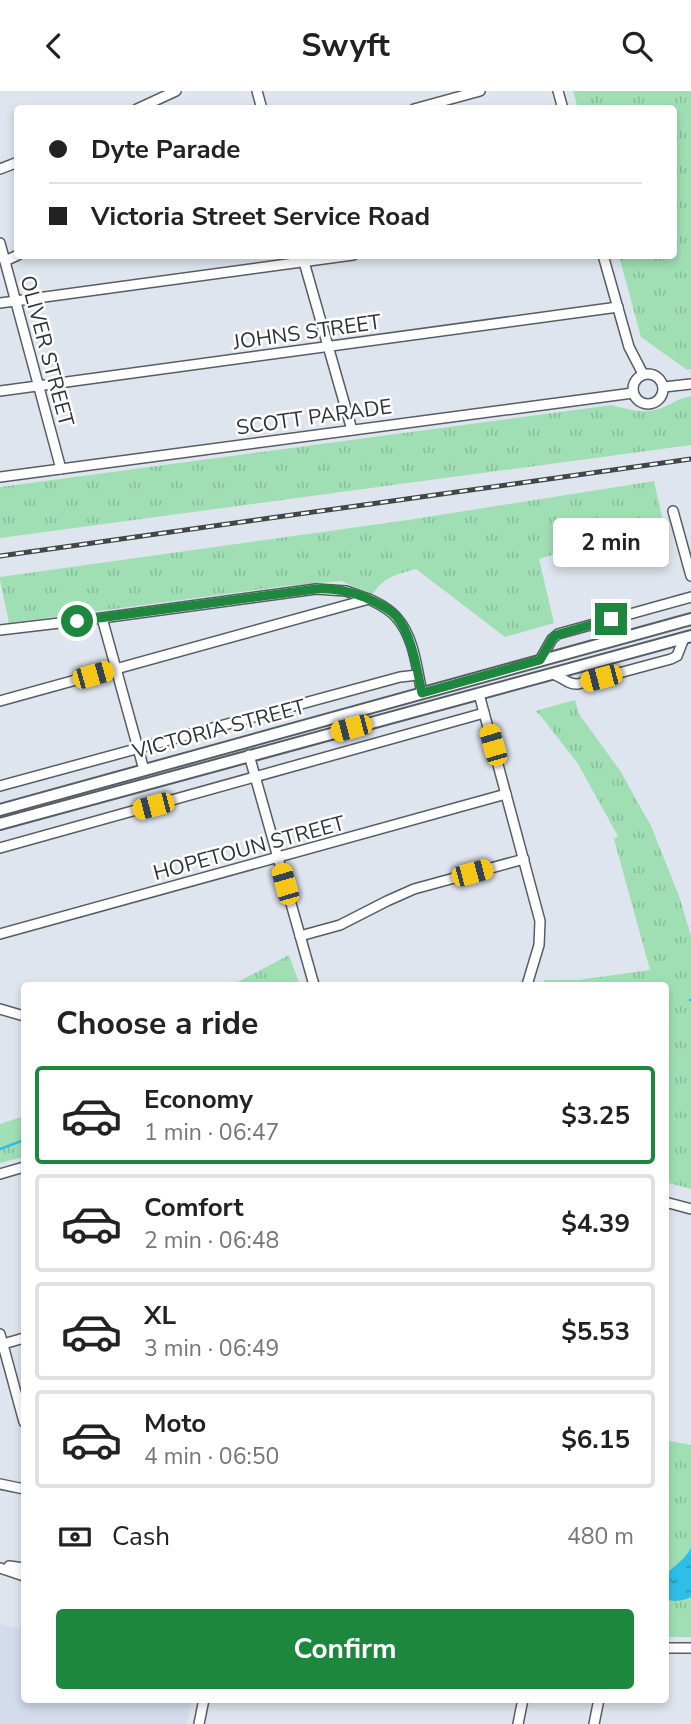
<!DOCTYPE html>
<meta charset="utf-8">
<style>
body{margin:0;font-family:"Nunito Sans",sans-serif;background:#f6f6f6;color:#222;height:100vh;display:flex;flex-direction:column;font-size:26px;white-space:nowrap}
*{box-sizing:border-box;margin:0}
p{font-size:23px;color:#767676}
.icon{flex:none;width:38px;height:38px;fill:none;stroke:currentColor;stroke-width:2;stroke-linecap:round;stroke-linejoin:round}
.map{position:relative;flex:1;overflow:hidden}
.sheet{position:absolute;left:21px;top:891px;width:648px;height:721px;display:flex;flex-direction:column;background:#fff;border-radius:7px;box-shadow:0 4px 10px #0003}
.sheet>*{flex:none}
.guide{position:absolute;left:14px;top:14px;width:663px;height:154px;border-radius:7px;box-shadow:0 4px 10px #0003;display:grid;align-content:center;height:154px;padding:0 35px;background:#fff}
.end{position:absolute;width:32px;height:32px;margin:-16px;border:9px solid #1d873d;background:#fff;box-shadow:0 0 0 4px #fff}
.from{border-radius:50%}
.bubble{position:absolute;height:49px;border-radius:7px;background:#fff;box-shadow:0 4px 10px #0003;font-size:23px;font-weight:700;line-height:49px;text-align:center}
.car{position:absolute;width:21px;height:42px;margin:-21px -10px;border-radius:9px;box-shadow:0 0 5px 2px #0007;background:linear-gradient(#f5c518 24%,#345 0 40%,#f5c518 0 76%,#345 0 86%,#f5c518 0)}
.guide b{display:flex;align-items:center;gap:24px;height:66px;font-size:26px}
.guide b+b{border-top:2px solid #e0e0e0}
.guide i{width:18px;height:18px;background:#222}
ul{padding:0;list-style:none}
li{display:flex;align-items:center;gap:21px;height:98px;margin:0 14px 10px;padding:0 21px;border:4px solid #e0e0e0;border-radius:7px}
li div{flex:1}
li b{display:block;font-size:26px}
li em{font-style:normal;font-weight:700}
li.selected{border-color:#1d873d}
li>.icon{width:63px;height:63px;stroke-width:1.5}
h2{padding:0 35px;font-size:32px;line-height:84px}
.pay{display:flex;align-items:center;gap:18px;height:77px;padding:0 35px;font-size:26px}
.pay p{margin-inline-start:auto}
.button{display:flex;gap:14px;margin-top:auto;padding:14px 35px}
.button a{flex:1;height:80px;border-radius:7px;background:#1d873d;color:#fff;font-size:28px;font-weight:700;line-height:80px;text-align:center}
header{display:flex;justify-content:space-between;align-items:center;height:91px;padding:0 35px;background:#fff;font-size:32px;font-weight:700}
.map>svg:first-child{display:block}
</style>
<header><svg class="icon" aria-label="back" viewBox="0 0 24 24"><path d="M15 5l-7 7 7 7"/></svg>Swyft<svg class="icon" aria-label="search" viewBox="0 0 24 24"><circle cx="10" cy="10" r="6"/><path d="M15 15l6 6"/></svg></header>
<div class="map">
<svg width="691" height="1633" viewBox="0 0 691 1633">
<defs>
<pattern id="park-tufts" width="24" height="20" patternUnits="userSpaceOnUse" patternTransform="scale(1.75)"><rect width="24" height="20" fill="#a0dfb3"/><path d="M3 7l-1-3M5 7V3M7 7l1-3M15 17l-1-3M17 17v-4M19 17l1-3" fill="none" stroke="#8ac09b"/></pattern>
<pattern id="water-ripples" width="26" height="14" patternUnits="userSpaceOnUse" patternTransform="scale(1.75)"><rect width="26" height="14" fill="#2dbfe7"/><path d="M2 4q2-2 4 0t4 0M15 11q2-2 4 0t4 0" fill="none" stroke="#279cbc"/></pattern>
</defs>
<rect width="100%" height="100%" fill="#dfe5ee"/>
<path fill="#d2dcec" d="M 0,1533 L 24,1539 L 24,1608 L 192,1608 L 187,1633 L 0,1633 Z"/>
<g fill="url(#park-tufts)">
<path d="M 573,0 L 691,0 L 691,278 L 687,279 L 641,246 L 619,165 L 674,164 L 674,18 L 578,17 Z"/>
<path d="M 691,305 L 691,354 L 0,447 L 0,396 L 612,314 C 629,319 647,324 664,316 C 673,312 680,307 691,305 Z"/>
<path d="M 654,390 L 663,430 L 539,468 L 554,532 L 505,546 L 416,478 C 395,484 385,485 372,504 L 341,490 L 286,495 L 9,532 L 0,489 L 0,486 L 408,429 Z"/>
<path d="M 575,609 L 579,623 L 621,681 L 651,735 L 679,805 L 691,845 L 691,1098 L 665,1091 L 665,894 L 543,894 L 544,889 L 578,889 L 650,879 L 614,748 L 618,745 L 578,673 L 540,624 L 535,620 Z"/>
<path d="M 289,864 L 300,894 L 232,894 Z"/>
<path d="M 24,1025 L 24,1066 L 0,1072 L 0,1033 Z"/>
<path d="M 665,1349 L 691,1354 L 691,1546 L 665,1546 Z"/>
</g>
<path fill="url(#water-ripples)" d="M 691,1457 L 691,1506 C 684,1509 674,1512 666,1508 L 665,1504 L 665,1485 C 673,1475 685,1469 691,1457 Z"/>
<g fill="none" stroke-linecap="round" stroke-linejoin="round">
<g stroke="#2dbfe7" stroke-width="2.5">
<path d="M 690,909 L 691,909"/>
<path d="M 0,1058 L 24,1049"/>
</g>
<defs>
<g id="minor">
<path d="M 257,0 L 262,18"/>
<path d="M 558,0 L 563,18"/>
<path d="M 137,18 L 176,0"/>
<path d="M 414,18 L 480,0"/>
<path d="M 0,78 L 18,71"/>
<path d="M 0,152 L 61,378"/>
<path d="M 302,164 L 352,339"/>
<path d="M 603,164 L 629,256 L 643,283"/>
<path d="M 5,170 L 18,164"/>
<path d="M 0,212 L 353,164"/>
<circle cx="648" cy="298" r="15"/>
<path d="M 664,296 L 691,293"/>
<path d="M 0,300 L 618,216"/>
<path d="M 0,386 L 633,302"/>
<path d="M 673,420 L 691,485"/>
<path d="M 102,527 L 144,679"/>
<path d="M 0,539 L 102,527 L 316,498 L 346,500 L 368,508"/>
<path d="M 540,569 L 552,548 L 558,543 L 691,506"/>
<path d="M 552,583 C 562,585 567,594 578,593 L 671,568 L 677,565 L 684,547"/>
<path d="M 479,603 L 540,830 L 539,854 L 527,894"/>
<path d="M 0,610 L 369,508 C 379,513 390,518 397,527 C 414,546 417,578 422,602"/>
<path d="M 249,664 L 314,894"/>
<path d="M 0,695 L 400,586 L 418,584"/>
<path d="M 0,757 L 484,622"/>
<path d="M 0,843 L 506,703"/>
<path d="M 300,845 L 340,834 L 387,810 L 414,798 L 524,768"/>
<path d="M 0,918 L 24,925"/>
<path d="M 0,1083 L 24,1076"/>
<path d="M 665,1111 L 691,1118"/>
<path d="M 0,1243 L 24,1331"/>
<path d="M 0,1254 L 24,1247"/>
<path d="M 0,1393 L 24,1398"/>
<path d="M 9,1475 L 24,1477"/>
<path d="M 0,1477 L 24,1485"/>
<path d="M 665,1557 L 691,1557"/>
<path d="M 199,1633 L 204,1608"/>
<path d="M 518,1633 L 523,1608"/>
<path d="M 594,1633 L 599,1608"/>
</g>
<g id="major">
<path d="M 0,719 L 691,528"/>
<path d="M 0,733 L 691,545"/>
</g>
</defs>
<use href="#minor" stroke="#575d65" stroke-width="12"/>
<use href="#major" stroke="#575d65" stroke-width="14"/>
<use href="#minor" stroke="#fff" stroke-width="9"/>
<use href="#major" stroke="#fff" stroke-width="10"/>
<defs>
<path id="rail" d="M 0,465 L 691,368"/>
</defs>
<use href="#rail" stroke="#424649" stroke-width="5"/>
<use href="#rail" stroke="#fff" stroke-width="2.5" stroke-dasharray="8" stroke-linecap="butt"/>
</g>
<g fill="none" stroke-linecap="round" stroke-linejoin="round">
<path stroke="#1d873d" stroke-width="9" d="M 77,530 L 316,498 C 332,497 348,500 364,506 C 375,511 388,516 396,525 C 412,543 417,579 422,602 L 540,569 L 552,548 L 556,544 L 611,528"/>
</g>
<g text-anchor="middle" dominant-baseline="central" stroke-width="5" stroke-linejoin="round" paint-order="stroke">
<g font-size="21" fill="#303336" stroke="#fff">
<text transform="translate(307 241) rotate(-8)">JOHNS STREET</text>
<text transform="translate(47 260) rotate(75)">OLIVER STREET</text>
<text transform="translate(314 326) rotate(-8)">SCOTT PARADE</text>
<text transform="translate(219 638) rotate(-15)">VICTORIA STREET</text>
<text transform="translate(249 757) rotate(-15)">HOPETOUN STREET</text>
</g>
</g>
</svg>
<i class="end from" style="left:77px;top:530px"></i>
<i class="end" style="left:611px;top:528px"></i>
<div class="bubble" style="left:553px;top:427px;width:116px">2 min</div>
<i class="car" style="left:93px;top:584px;rotate:74deg"></i>
<i class="car" style="left:601px;top:587px;rotate:255deg"></i>
<i class="car" style="left:351px;top:637px;rotate:255deg"></i>
<i class="car" style="left:493px;top:654px;rotate:344deg"></i>
<i class="car" style="left:153px;top:715px;rotate:255deg"></i>
<i class="car" style="left:472px;top:782px;rotate:75deg"></i>
<i class="car" style="left:285px;top:793px;rotate:344deg"></i>
<div class="guide">
<b><i class="from"></i>Dyte Parade</b>
<b><i></i>Victoria Street Service Road</b>
</div>
<section class="sheet">
<h2>Choose a ride</h2>
<ul>
<li class="selected"><svg class="icon" aria-label="car" viewBox="0 0 24 24"><path d="M5 17H2v-5l4-1 3-4h7l3 4 3 1v5h-3M9 17h6M6 11h13"/><circle cx="7" cy="17" r="2"/><circle cx="17" cy="17" r="2"/></svg><div><b>Economy</b><p>1 min · 06:47</p></div><em>$3.25</em></li>
<li><svg class="icon" aria-label="car" viewBox="0 0 24 24"><path d="M5 17H2v-5l4-1 3-4h7l3 4 3 1v5h-3M9 17h6M6 11h13"/><circle cx="7" cy="17" r="2"/><circle cx="17" cy="17" r="2"/></svg><div><b>Comfort</b><p>2 min · 06:48</p></div><em>$4.39</em></li>
<li><svg class="icon" aria-label="car" viewBox="0 0 24 24"><path d="M5 17H2v-5l4-1 3-4h7l3 4 3 1v5h-3M9 17h6M6 11h13"/><circle cx="7" cy="17" r="2"/><circle cx="17" cy="17" r="2"/></svg><div><b>XL</b><p>3 min · 06:49</p></div><em>$5.53</em></li>
<li><svg class="icon" aria-label="car" viewBox="0 0 24 24"><path d="M5 17H2v-5l4-1 3-4h7l3 4 3 1v5h-3M9 17h6M6 11h13"/><circle cx="7" cy="17" r="2"/><circle cx="17" cy="17" r="2"/></svg><div><b>Moto</b><p>4 min · 06:50</p></div><em>$6.15</em></li>
</ul>
<div class="pay"><svg class="icon" aria-label="cash" viewBox="0 0 24 24"><path d="M3 7h18v10H3z"/><circle cx="12" cy="12" r="2"/></svg>Cash<p>480 m</p></div>
<div class="button"><a>Confirm</a></div>
</section>
</div>
